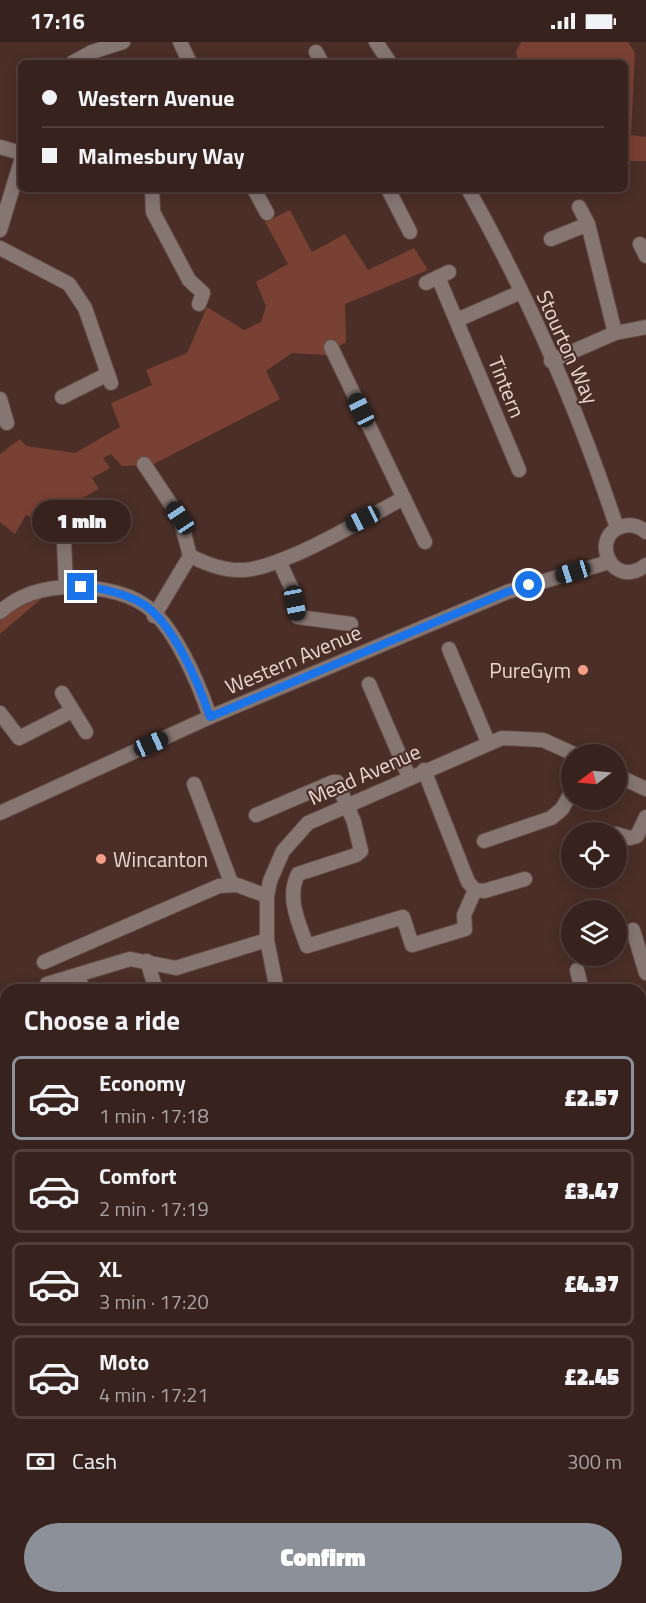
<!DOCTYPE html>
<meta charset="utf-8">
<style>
body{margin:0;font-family:"Titillium Web",sans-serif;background:#432f2a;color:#f1f3f6;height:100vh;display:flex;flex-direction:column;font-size:22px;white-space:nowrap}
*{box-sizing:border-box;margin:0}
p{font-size:20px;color:#aba4a4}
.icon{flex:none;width:33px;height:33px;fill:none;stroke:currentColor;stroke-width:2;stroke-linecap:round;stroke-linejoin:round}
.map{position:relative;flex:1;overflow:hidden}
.details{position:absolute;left:0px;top:942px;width:646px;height:620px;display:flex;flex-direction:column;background:#38221d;border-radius:18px 18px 0 0;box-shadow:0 3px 15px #0003,0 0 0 2px #523f3b}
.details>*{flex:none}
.banner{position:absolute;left:18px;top:18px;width:610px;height:132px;border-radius:9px;box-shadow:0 3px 15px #0003,0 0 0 2px #523f3b;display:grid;align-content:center;height:132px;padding:0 24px;background:#38221d}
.needle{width:39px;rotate:254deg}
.tools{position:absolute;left:561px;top:702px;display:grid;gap:12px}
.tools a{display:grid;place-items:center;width:66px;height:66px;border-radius:50%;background:#38221d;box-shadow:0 3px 15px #0003,0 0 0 2px #523f3b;font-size:30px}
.end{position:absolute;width:27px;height:27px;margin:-14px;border:8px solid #1a73e8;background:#fff;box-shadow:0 0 0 3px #fff}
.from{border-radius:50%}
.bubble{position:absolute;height:42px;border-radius:21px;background:#38221d;box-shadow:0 3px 15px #0003,0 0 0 2px #523f3b;font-size:20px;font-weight:800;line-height:42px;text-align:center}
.car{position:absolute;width:18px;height:36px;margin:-18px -9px;border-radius:8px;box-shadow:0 0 4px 2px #0007;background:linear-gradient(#222 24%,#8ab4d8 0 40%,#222 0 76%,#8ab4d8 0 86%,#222 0)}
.banner b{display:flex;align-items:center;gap:21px;height:57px;font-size:22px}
.banner b+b{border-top:2px solid #523f3b}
.banner i{width:15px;height:15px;background:#f1f3f6}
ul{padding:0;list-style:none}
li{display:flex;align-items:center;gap:18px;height:84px;margin:0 12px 9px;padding:0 12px;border:3px solid #523f3b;border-radius:9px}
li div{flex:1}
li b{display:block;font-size:22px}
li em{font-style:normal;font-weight:800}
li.selected{border-color:#8c9099}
li>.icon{width:54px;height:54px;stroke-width:1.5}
h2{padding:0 24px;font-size:27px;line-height:72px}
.pay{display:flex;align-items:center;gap:15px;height:66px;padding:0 24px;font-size:22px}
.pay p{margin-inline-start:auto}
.button{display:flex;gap:12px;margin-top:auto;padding:12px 24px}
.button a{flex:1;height:69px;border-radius:36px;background:#8c9099;color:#fff;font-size:24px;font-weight:800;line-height:69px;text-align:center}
.status{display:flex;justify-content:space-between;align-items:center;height:42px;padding:0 30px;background:#38221d;direction:ltr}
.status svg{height:16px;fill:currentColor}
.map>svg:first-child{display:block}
</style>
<div class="status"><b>17:16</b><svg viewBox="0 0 49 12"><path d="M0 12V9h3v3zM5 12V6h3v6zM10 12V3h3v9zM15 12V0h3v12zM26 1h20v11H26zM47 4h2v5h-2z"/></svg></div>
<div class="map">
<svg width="646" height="1561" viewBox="0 0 646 1561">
<rect width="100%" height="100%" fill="#4a2e27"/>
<g fill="#794133">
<path d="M 521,0 L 628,0 L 635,11 L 631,93 L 646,95 L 646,119 L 626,119 L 626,21 L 518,21 L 516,10 Z"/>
<path d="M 290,168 L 312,210 L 345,192 L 368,228 L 414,206 L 428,228 L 345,262 L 346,300 L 326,313 L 292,311 L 266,329 L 280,357 L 152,423 L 122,424 L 111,412 L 103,416 L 110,426 L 92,436 L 99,447 L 64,466 L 52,487 L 26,473 L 15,492 L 0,480 L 0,412 L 20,397 L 26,404 L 75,411 L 120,385 L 111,361 L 152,343 L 146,328 L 187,311 L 207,265 L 244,288 L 261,280 L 266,264 L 256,240 L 288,222 L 265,180 Z"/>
<path d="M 39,555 L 41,557 L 0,592 L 0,575 L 17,563 Z"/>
<path d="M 6,1099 L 6,1328 L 0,1330 L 0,1101 Z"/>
<path d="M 6,1360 L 6,1474 L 0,1476 L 0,1361 Z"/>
</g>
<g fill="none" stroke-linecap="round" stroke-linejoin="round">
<defs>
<g id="minor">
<path d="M 180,0 L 190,21"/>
<path d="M 376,0 L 390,21"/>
<path d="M 316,10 L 322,21"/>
<path d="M 72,21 L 92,10 L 123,0"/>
<path d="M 0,105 L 21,111"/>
<path d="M 152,147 L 153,170 L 189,238 L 203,251 L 199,262"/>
<path d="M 254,147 L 267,171"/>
<path d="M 388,147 L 410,190"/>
<path d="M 468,147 C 528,254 579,370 617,486"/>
<path d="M 579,165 L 588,182"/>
<path d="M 0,188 L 21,119"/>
<path d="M 551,197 L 588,182 L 615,291"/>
<path d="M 640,202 L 646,214"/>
<path d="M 0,206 L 69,242 L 85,266 L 111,341"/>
<path d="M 438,235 L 519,428"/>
<path d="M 426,241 L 449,230"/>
<path d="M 457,278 L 521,250"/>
<path d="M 331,305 L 425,500"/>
<path d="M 551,319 L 615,291 L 646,285"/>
<path d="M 62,355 L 108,332"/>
<path d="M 0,357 L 7,381"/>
<path d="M 144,422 L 180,476 L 190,514 L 154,574"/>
<path d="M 646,490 C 640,485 632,482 624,484 C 588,492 611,550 646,523"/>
<path d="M 64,500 L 66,545"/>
<path d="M 190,514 C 207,522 224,529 243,528 C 284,526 365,476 404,456"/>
<path d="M 279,519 L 292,547 L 298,575 L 351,582"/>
<path d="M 0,570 C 20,552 45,545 72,545 C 94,545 123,549 143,562 C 173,580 199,642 210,675"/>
<path d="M 449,607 L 488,700"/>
<path d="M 369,642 L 409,735"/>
<path d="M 62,651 L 86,690"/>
<path d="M 0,671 L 19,696 L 72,669"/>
<path d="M 424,728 L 468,840 L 475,848 L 484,849 L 525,837"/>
<path d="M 616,733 L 646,747"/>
<path d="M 194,742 L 232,843"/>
<path d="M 0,771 L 210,675 L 507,550 L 609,520"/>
<path d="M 256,773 L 333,740 L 337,740 L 354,780 L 361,809 L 356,813 L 298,832 C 286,856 299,881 307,904 L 403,875 L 412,903 L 465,887 L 464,873 L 475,848"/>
<path d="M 616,792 L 630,796 L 637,794 L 646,775"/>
<path d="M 484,799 L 551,776 L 562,767 L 572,749"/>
<path d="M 633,888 L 646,931"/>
<path d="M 147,919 L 156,948"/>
<path d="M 44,920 L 219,844 L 237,843 L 267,854"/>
<path d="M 577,928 L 582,948"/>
<path d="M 78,933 L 83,948"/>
<path d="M 49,948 L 47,942 L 130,917 L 176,926 L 267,898"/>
<path d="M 277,948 L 267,898 L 267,854 L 270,839 L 283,809 L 308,781 L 502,696 L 543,698 L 574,712"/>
<path d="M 640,1067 L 646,1065"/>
<path d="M 640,1233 L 646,1235"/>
<path d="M 640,1269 L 646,1268"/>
<path d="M 0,1336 L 6,1335"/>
<path d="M 640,1401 L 646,1406"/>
<path d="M 640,1443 L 641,1442"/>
<path d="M 0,1548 L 6,1550"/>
<path d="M 27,1556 L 48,1561"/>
<path d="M 183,1556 L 189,1561"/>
<path d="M 277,1556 L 278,1561"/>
<path d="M 163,1561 L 164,1556"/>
<path d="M 339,1561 L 350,1561"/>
<path d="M 393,1561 L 408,1556"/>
<path d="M 433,1561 L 436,1556"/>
</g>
</defs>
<use href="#minor" stroke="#674c46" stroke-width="16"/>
<use href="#minor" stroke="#857672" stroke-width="14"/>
</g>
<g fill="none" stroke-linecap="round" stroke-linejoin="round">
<path stroke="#1a73e8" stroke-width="8" d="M 81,545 C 100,545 126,552 143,562 C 173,581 199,642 210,675 L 507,550 L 529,543"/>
</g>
<g fill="#f49e88" stroke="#4a2e27" stroke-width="2">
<circle cx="583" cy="628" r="6"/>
<circle cx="101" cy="817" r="6"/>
</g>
<g text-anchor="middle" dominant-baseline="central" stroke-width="4.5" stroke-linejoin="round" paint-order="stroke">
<g font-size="21" fill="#ead7d2" stroke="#4a2e27">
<text transform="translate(568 305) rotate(66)">Stourton Way</text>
<text transform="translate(507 345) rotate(68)">Tintern</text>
<text transform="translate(293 617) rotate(-23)">Western Avenue</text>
<text transform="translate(364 732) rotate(-24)">Mead Avenue</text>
</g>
<g font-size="21" fill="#ead7d2" stroke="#4a2e27" text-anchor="end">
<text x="571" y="628">PureGym</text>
<text x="113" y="817" text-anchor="start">Wincanton</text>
</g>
</g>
</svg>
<div class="tools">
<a><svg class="needle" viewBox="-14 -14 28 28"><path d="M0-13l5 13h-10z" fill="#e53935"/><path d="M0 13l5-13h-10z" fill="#aba4a4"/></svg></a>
<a><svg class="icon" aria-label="locate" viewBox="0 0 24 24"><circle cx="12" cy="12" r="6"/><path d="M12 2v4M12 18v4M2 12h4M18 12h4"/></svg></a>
<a><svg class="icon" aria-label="layers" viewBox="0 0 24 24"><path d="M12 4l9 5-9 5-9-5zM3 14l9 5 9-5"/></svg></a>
</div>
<i class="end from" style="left:529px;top:543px"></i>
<i class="end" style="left:81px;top:545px"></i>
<div class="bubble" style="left:32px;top:458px;width:99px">1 min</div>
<i class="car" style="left:361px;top:368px;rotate:334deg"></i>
<i class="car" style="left:180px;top:476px;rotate:326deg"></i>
<i class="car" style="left:363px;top:477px;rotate:243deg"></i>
<i class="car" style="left:573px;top:530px;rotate:253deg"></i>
<i class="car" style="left:295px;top:561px;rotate:169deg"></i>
<i class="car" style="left:151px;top:702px;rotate:66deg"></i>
<div class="banner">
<b><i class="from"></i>Western Avenue</b>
<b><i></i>Malmesbury Way</b>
</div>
<section class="details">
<h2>Choose a ride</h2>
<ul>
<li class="selected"><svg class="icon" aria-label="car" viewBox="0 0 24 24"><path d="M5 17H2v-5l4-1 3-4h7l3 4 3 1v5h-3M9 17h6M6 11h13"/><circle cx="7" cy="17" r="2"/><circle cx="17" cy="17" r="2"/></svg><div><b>Economy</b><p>1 min · 17:18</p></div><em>£2.57</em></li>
<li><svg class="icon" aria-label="car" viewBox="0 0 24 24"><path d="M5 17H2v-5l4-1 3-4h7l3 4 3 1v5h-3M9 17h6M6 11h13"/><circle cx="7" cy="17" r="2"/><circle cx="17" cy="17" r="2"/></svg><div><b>Comfort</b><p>2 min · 17:19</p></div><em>£3.47</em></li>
<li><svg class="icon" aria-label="car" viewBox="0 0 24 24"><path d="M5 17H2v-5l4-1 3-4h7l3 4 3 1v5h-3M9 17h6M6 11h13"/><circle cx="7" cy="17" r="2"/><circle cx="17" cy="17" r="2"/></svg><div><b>XL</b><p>3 min · 17:20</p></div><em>£4.37</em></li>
<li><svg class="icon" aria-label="car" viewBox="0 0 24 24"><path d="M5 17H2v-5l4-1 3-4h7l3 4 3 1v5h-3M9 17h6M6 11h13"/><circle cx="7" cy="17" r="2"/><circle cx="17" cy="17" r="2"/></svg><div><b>Moto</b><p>4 min · 17:21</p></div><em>£2.45</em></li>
</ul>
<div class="pay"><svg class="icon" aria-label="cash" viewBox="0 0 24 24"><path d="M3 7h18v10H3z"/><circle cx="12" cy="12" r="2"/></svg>Cash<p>300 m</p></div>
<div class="button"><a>Confirm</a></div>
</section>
</div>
